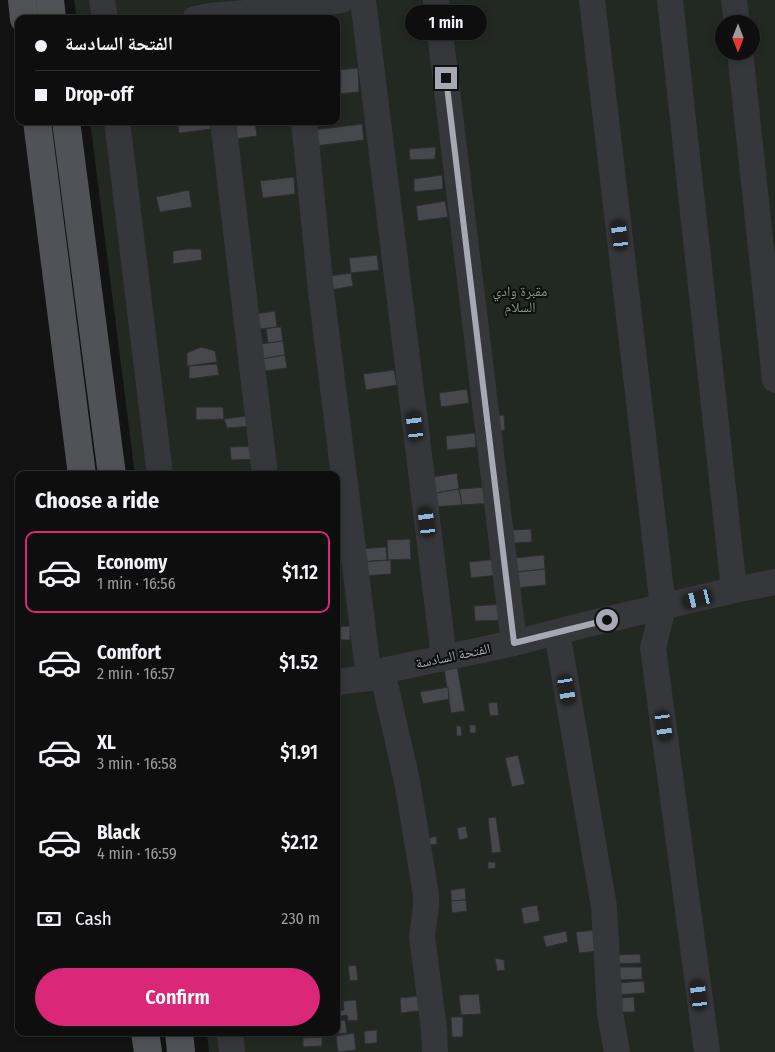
<!DOCTYPE html>
<meta charset="utf-8">
<style>
body{margin:0;font-family:"Fira Sans Condensed","Noto Naskh Arabic",sans-serif;background:#171718;color:#f1f3f6;height:100vh;display:flex;flex-direction:column;font-size:19px;white-space:nowrap}
*{box-sizing:border-box;margin:0}
p{font-size:16px;color:#9b9c9e}
.icon{flex:none;width:28px;height:28px;fill:none;stroke:currentColor;stroke-width:2;stroke-linecap:round;stroke-linejoin:round}
.map{position:relative;flex:1;overflow:hidden}
.sheet{position:absolute;left:15px;top:471px;width:325px;height:565px;display:flex;flex-direction:column;background:#0e0e0f;border-radius:10px;box-shadow:0 2px 8px #0003,0 0 0 1px #2e2e2f}
.sheet>*{flex:none}
.top-card{position:absolute;left:15px;top:15px;width:325px;height:110px;border-radius:10px;box-shadow:0 2px 8px #0003,0 0 0 1px #2e2e2f;display:grid;align-content:center;height:110px;padding:0 20px;background:#0e0e0f}
.needle{width:32px;rotate:180deg}
.buttons{position:absolute;left:715px;top:15px;display:grid;gap:10px}
.buttons a{display:grid;place-items:center;width:45px;height:45px;border-radius:50%;background:#0e0e0f;box-shadow:0 2px 8px #0003,0 0 0 1px #2e2e2f;font-size:25px}
.end{position:absolute;width:22px;height:22px;margin:-11px;border:6px solid #a6a9b3;background:#111;box-shadow:0 0 0 2px #111}
.from{border-radius:50%}
.bubble{position:absolute;height:35px;border-radius:18px;background:#0e0e0f;box-shadow:0 2px 8px #0003,0 0 0 1px #2e2e2f;font-size:16px;font-weight:600;line-height:35px;text-align:center}
.car{position:absolute;width:15px;height:30px;margin:-15px -8px;border-radius:6px;box-shadow:0 0 4px 1px #0007;background:linear-gradient(#222 24%,#8ab4d8 0 40%,#222 0 76%,#8ab4d8 0 86%,#222 0)}
.top-card b{display:flex;align-items:center;gap:18px;height:48px;font-size:19px}
.top-card b+b{border-top:1px solid #2e2e2f}
.top-card i{width:12px;height:12px;background:#f1f3f6}
ul{padding:0;list-style:none}
li{display:flex;align-items:center;gap:15px;height:82px;margin:0 10px 8px;padding:0 10px;border:2px solid transparent;border-radius:10px}
li div{flex:1}
li b{display:block;font-size:19px}
li em{font-style:normal;font-weight:600}
li.selected{border-color:#db2777}
li>.icon{width:45px;height:45px;stroke-width:1.5}
h2{padding:0 20px;font-size:22px;line-height:60px}
.pay{display:flex;align-items:center;gap:12px;height:55px;padding:0 20px;font-size:19px}
.pay p{margin-inline-start:auto}
.cta{display:flex;gap:10px;margin-top:auto;padding:10px 20px}
.cta a{flex:1;height:58px;border-radius:30px;background:#db2777;color:#fff;font-size:20px;font-weight:600;line-height:58px;text-align:center}
.map>svg:first-child{display:block}
</style>
<div class="map">
<svg width="775" height="1052" viewBox="0 0 775 1052">
<rect width="100%" height="100%" fill="#131314"/>
<path fill="#222923" fill-rule="evenodd" d="M 74,0 L 775,0 L 775,1052 L 209,1052 L 207,1033 L 336,1032 L 336,475 L 135,475 L 90,121 L 336,121 L 336,19 L 77,19 ZM 724,24 L 751,24 L 751,51 L 724,51 Z"/>
<g fill="#47484c" stroke="#2d2d30">
<path d="M 358,68 L 359,92 L 336,94 L 336,70 Z"/>
<path d="M 177,121 L 210,121 L 211,129 L 179,133 Z"/>
<path d="M 226,121 L 255,121 L 257,136 L 228,140 Z"/>
<path d="M 362,124 L 364,140 L 307,147 L 305,131 Z"/>
<path d="M 436,147 L 435,159 L 410,160 L 409,149 Z"/>
<path d="M 442,175 L 443,189 L 414,192 L 414,179 Z"/>
<path d="M 294,177 L 295,194 L 263,198 L 260,181 Z"/>
<path d="M 189,190 L 192,207 L 160,212 L 156,197 Z"/>
<path d="M 445,201 L 448,217 L 418,221 L 416,206 Z"/>
<path d="M 187,249 L 201,249 L 202,260 L 173,264 L 173,251 Z"/>
<path d="M 377,255 L 379,270 L 351,273 L 349,258 Z"/>
<path d="M 351,273 L 353,286 L 325,291 L 323,277 Z"/>
<path d="M 275,311 L 277,327 L 251,330 L 248,315 Z"/>
<path d="M 277,327 L 281,327 L 283,341 L 268,343 L 266,329 Z"/>
<path d="M 283,341 L 285,355 L 255,360 L 253,345 Z"/>
<path d="M 201,347 L 215,351 L 217,362 L 187,366 L 187,353 Z"/>
<path d="M 285,355 L 287,368 L 258,372 L 255,360 Z"/>
<path d="M 217,364 L 219,375 L 189,379 L 189,366 Z"/>
<path d="M 394,370 L 397,385 L 366,390 L 363,374 Z"/>
<path d="M 467,389 L 469,403 L 441,407 L 439,393 Z"/>
<path d="M 196,407 L 223,407 L 224,419 L 196,420 Z"/>
<path d="M 254,415 L 255,426 L 227,428 L 224,419 Z"/>
<path d="M 504,415 L 505,430 L 491,432 L 489,416 Z"/>
<path d="M 475,433 L 476,447 L 447,450 L 446,436 Z"/>
<path d="M 258,446 L 259,459 L 231,460 L 230,447 Z"/>
<path d="M 457,473 L 459,489 L 430,494 L 427,478 Z"/>
<path d="M 489,487 L 491,503 L 462,505 L 459,489 Z"/>
<path d="M 459,489 L 462,505 L 432,507 L 430,494 Z"/>
<path d="M 531,529 L 532,542 L 512,543 L 511,530 Z"/>
<path d="M 410,539 L 411,559 L 388,560 L 387,540 Z"/>
<path d="M 386,547 L 387,560 L 359,562 L 359,549 Z"/>
<path d="M 544,555 L 545,569 L 516,572 L 514,558 Z"/>
<path d="M 497,559 L 498,575 L 471,578 L 469,562 Z"/>
<path d="M 391,560 L 391,574 L 361,576 L 359,562 Z"/>
<path d="M 545,569 L 546,585 L 517,588 L 516,572 Z"/>
<path d="M 504,604 L 505,620 L 475,621 L 474,606 Z"/>
<path d="M 350,626 L 350,640 L 336,640 L 336,627 Z"/>
<path d="M 457,666 L 465,711 L 451,713 L 444,669 Z"/>
<path d="M 448,687 L 449,699 L 423,704 L 420,692 Z"/>
<path d="M 497,702 L 499,715 L 490,716 L 488,703 Z"/>
<path d="M 469,725 L 476,725 L 476,733 L 470,733 Z"/>
<path d="M 456,726 L 461,726 L 462,736 L 457,736 Z"/>
<path d="M 518,755 L 525,784 L 512,787 L 505,758 Z"/>
<path d="M 496,817 L 501,852 L 492,853 L 488,818 Z"/>
<path d="M 466,826 L 468,838 L 459,840 L 457,828 Z"/>
<path d="M 436,836 L 437,844 L 430,845 L 429,838 Z"/>
<path d="M 488,862 L 495,862 L 496,868 L 488,869 Z"/>
<path d="M 465,888 L 466,900 L 451,901 L 451,890 Z"/>
<path d="M 466,900 L 467,911 L 452,913 L 451,901 Z"/>
<path d="M 537,905 L 540,921 L 524,924 L 521,908 Z"/>
<path d="M 596,930 L 598,951 L 579,953 L 576,932 Z"/>
<path d="M 566,931 L 568,942 L 546,947 L 543,936 Z"/>
<path d="M 640,954 L 641,963 L 615,964 L 615,955 Z"/>
<path d="M 495,958 L 504,960 L 505,970 L 497,971 Z"/>
<path d="M 356,965 L 358,980 L 350,981 L 348,966 Z"/>
<path d="M 615,967 L 642,967 L 642,979 L 615,980 Z"/>
<path d="M 644,981 L 645,993 L 616,995 L 616,983 Z"/>
<path d="M 479,994 L 481,1014 L 461,1015 L 459,995 Z"/>
<path d="M 425,995 L 426,1010 L 401,1013 L 400,998 Z"/>
<path d="M 634,997 L 635,1012 L 618,1012 L 618,998 Z"/>
<path d="M 356,1000 L 358,1020 L 348,1021 L 347,1015 L 340,1016 L 339,1011 L 344,1010 L 343,1001 Z"/>
<path d="M 451,1017 L 463,1017 L 463,1037 L 452,1037 Z"/>
<path d="M 345,1020 L 347,1033 L 325,1035 L 325,1032 L 336,1032 L 336,1021 Z"/>
<path d="M 377,1030 L 377,1043 L 365,1044 L 364,1031 Z"/>
<path d="M 354,1033 L 356,1050 L 338,1052 L 336,1036 Z"/>
<path d="M 322,1037 L 322,1046 L 303,1047 L 303,1038 Z"/>
</g>
<g fill="none" stroke-linecap="round" stroke-linejoin="round">
<g stroke="#36373b" stroke-width="26">
<path d="M 102,0 L 105,19"/>
<path d="M 363,0 L 444,658"/>
<path d="M 436,0 L 514,643"/>
<path d="M 592,0 L 663,607 L 653,648 L 707,1052"/>
<path d="M 670,0 L 734,590"/>
<path d="M 734,0 L 737,24"/>
<path d="M 195,19 L 210,16 L 291,9 L 341,0"/>
<path d="M 740,51 L 775,380"/>
<path d="M 117,121 L 160,475"/>
<path d="M 223,121 L 265,475"/>
<path d="M 304,121 L 321,291 L 369,678"/>
<path d="M 557,632 L 604,907 L 610,1013 L 617,1052"/>
<path d="M 382,671 L 407,781 L 426,895 L 426,907 L 422,936 L 434,1029 L 435,1052"/>
<path d="M 336,682 L 369,678 L 382,671 L 514,643 L 588,624 L 734,590 L 775,582"/>
<path d="M 230,1032 L 232,1052"/>
</g>
<g stroke="#515257" stroke-width="28">
<path d="M 22,0 L 24,19"/>
<path d="M 50,0 L 52,19"/>
<path d="M 37,121 L 82,475"/>
<path d="M 66,121 L 112,475"/>
<path d="M 145,1032 L 148,1052"/>
<path d="M 179,1032 L 181,1052"/>
</g>
</g>
<g fill="none" stroke-linecap="round" stroke-linejoin="round">
<path stroke="#a6a9b3" stroke-width="6" d="M 446,78 L 514,643 L 607,620"/>
</g>
<g text-anchor="middle" dominant-baseline="central" stroke-width="4" stroke-linejoin="round" paint-order="stroke">
<g font-size="14" fill="#7f9c82" stroke="#0e0e0f">
<text x="520" y="291">مقبرة وادي<tspan x="520" dy="16">السلام</tspan></text>
</g>
<g font-size="14" fill="#a6a9b3" stroke="#0e0e0f">
<text transform="translate(453 656) rotate(-12)">الفتحة السادسة</text>
</g>
</g>
</svg>
<div class="buttons">
<a><svg class="needle" viewBox="-14 -14 28 28"><path d="M0-13l5 13h-10z" fill="#e53935"/><path d="M0 13l5-13h-10z" fill="#9b9c9e"/></svg></a>
</div>
<i class="end from" style="left:607px;top:620px"></i>
<i class="end" style="left:446px;top:78px"></i>
<div class="bubble" style="left:405px;top:5px;width:82px">1 min</div>
<i class="car" style="left:620px;top:235px;rotate:353deg"></i>
<i class="car" style="left:415px;top:426px;rotate:353deg"></i>
<i class="car" style="left:427px;top:522px;rotate:353deg"></i>
<i class="car" style="left:698px;top:599px;rotate:256deg"></i>
<i class="car" style="left:567px;top:690px;rotate:170deg"></i>
<i class="car" style="left:664px;top:726px;rotate:172deg"></i>
<i class="car" style="left:699px;top:995px;rotate:353deg"></i>
<div class="top-card">
<b><i class="from"></i>الفتحة السادسة</b>
<b><i></i>Drop-off</b>
</div>
<section class="sheet">
<h2>Choose a ride</h2>
<ul>
<li class="selected"><svg class="icon" aria-label="car" viewBox="0 0 24 24"><path d="M5 17H2v-5l4-1 3-4h7l3 4 3 1v5h-3M9 17h6M6 11h13"/><circle cx="7" cy="17" r="2"/><circle cx="17" cy="17" r="2"/></svg><div><b>Economy</b><p>1 min · 16:56</p></div><em>$1.12</em></li>
<li><svg class="icon" aria-label="car" viewBox="0 0 24 24"><path d="M5 17H2v-5l4-1 3-4h7l3 4 3 1v5h-3M9 17h6M6 11h13"/><circle cx="7" cy="17" r="2"/><circle cx="17" cy="17" r="2"/></svg><div><b>Comfort</b><p>2 min · 16:57</p></div><em>$1.52</em></li>
<li><svg class="icon" aria-label="car" viewBox="0 0 24 24"><path d="M5 17H2v-5l4-1 3-4h7l3 4 3 1v5h-3M9 17h6M6 11h13"/><circle cx="7" cy="17" r="2"/><circle cx="17" cy="17" r="2"/></svg><div><b>XL</b><p>3 min · 16:58</p></div><em>$1.91</em></li>
<li><svg class="icon" aria-label="car" viewBox="0 0 24 24"><path d="M5 17H2v-5l4-1 3-4h7l3 4 3 1v5h-3M9 17h6M6 11h13"/><circle cx="7" cy="17" r="2"/><circle cx="17" cy="17" r="2"/></svg><div><b>Black</b><p>4 min · 16:59</p></div><em>$2.12</em></li>
</ul>
<div class="pay"><svg class="icon" aria-label="cash" viewBox="0 0 24 24"><path d="M3 7h18v10H3z"/><circle cx="12" cy="12" r="2"/></svg>Cash<p>230 m</p></div>
<div class="cta"><a>Confirm</a></div>
</section>
</div>
